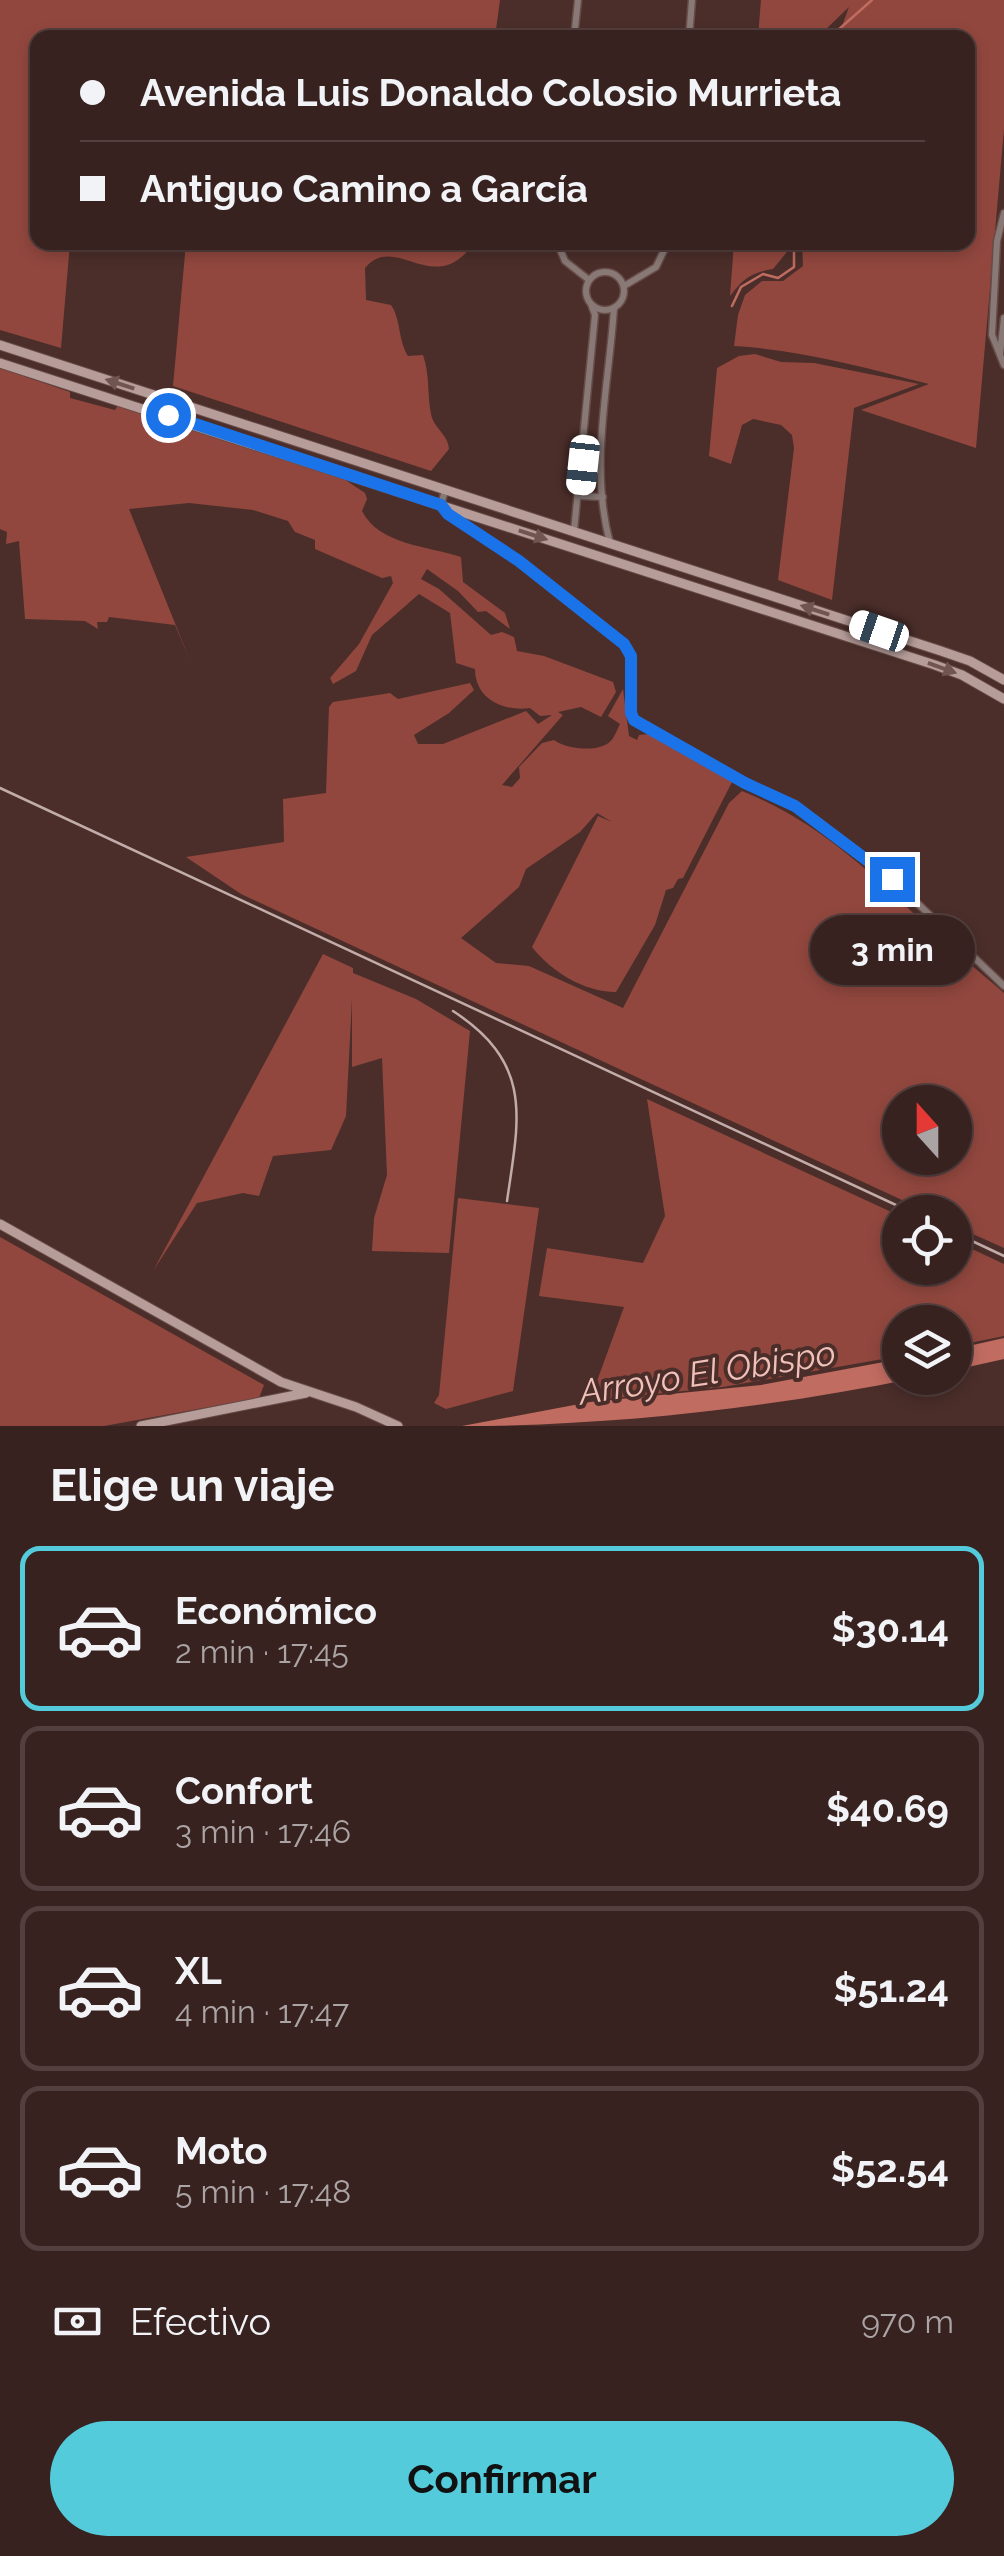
<!DOCTYPE html>
<html lang="es">
<meta charset="utf-8">
<style>
body{margin:0;font-family:Raleway,sans-serif;background:#3f2a29;color:#f1f3f6;height:100vh;display:flex;flex-direction:column;font-size:38px;white-space:nowrap}
*{box-sizing:border-box;margin:0}
p{font-size:32px;color:#aba4a5}
.icon{flex:none;width:55px;height:55px;fill:none;stroke:currentColor;stroke-width:2;stroke-linecap:round;stroke-linejoin:round}
.map{position:relative;height:1426px;overflow:hidden}
.drawer{display:flex;flex-direction:column;background:#382220;flex:1}
.drawer>*{flex:none}
.guide{position:absolute;left:30px;top:30px;width:945px;height:220px;border-radius:20px;box-shadow:0 5px 15px #0003,0 0 0 2px #523f3e;display:grid;align-content:center;height:220px;padding:0 50px;background:#382220}
.needle{width:65px;rotate:339deg}
.buttons{position:absolute;left:882px;top:1085px;display:grid;gap:20px}
.buttons a{display:grid;place-items:center;width:90px;height:90px;border-radius:50%;background:#382220;box-shadow:0 5px 15px #0003,0 0 0 2px #523f3e;font-size:50px}
.end{position:absolute;width:45px;height:45px;margin:-22px;border:12px solid #1a73e8;background:#fff;box-shadow:0 0 0 5px #fff}
.from{border-radius:50%}
.bubble{position:absolute;height:70px;border-radius:35px;background:#382220;box-shadow:0 5px 15px #0003,0 0 0 2px #523f3e;font-size:32px;font-weight:700;line-height:70px;text-align:center}
.car{position:absolute;width:30px;height:60px;margin:-30px -15px;border-radius:12px;box-shadow:0 0 8px 2px #0007;background:linear-gradient(#fff 24%,#345 0 40%,#fff 0 76%,#345 0 86%,#fff 0)}
.guide b{display:flex;align-items:center;gap:35px;height:95px;font-size:38px}
.guide b+b{border-top:2px solid #523f3e}
.guide i{width:25px;height:25px;background:#f1f3f6}
ul{padding:0;list-style:none}
li{display:flex;align-items:center;gap:30px;height:165px;margin:0 20px 15px;padding:0 30px;border:5px solid #523f3e;border-radius:20px}
li div{flex:1}
li b{display:block;font-size:38px}
li em{font-style:normal;font-weight:700}
li.on{border-color:#53cbdb}
li>.icon{width:90px;height:90px;stroke-width:1.5}
h2{padding:0 50px;font-size:45px;line-height:120px}
.pay{display:flex;align-items:center;gap:25px;height:110px;padding:0 50px;font-size:38px}
.pay p{margin-inline-start:auto}
.button{display:flex;gap:20px;margin-top:auto;padding:20px 50px}
.button a{flex:1;height:115px;border-radius:60px;background:#53cbdb;color:#111;font-size:40px;font-weight:700;line-height:115px;text-align:center}
.map>svg:first-child{display:block}
</style>
<div class="map">
<svg width="1004" height="1426" viewBox="0 0 1004 1426">
<rect width="100%" height="100%" fill="#4b2e2a"/>
<g fill="#91473e" fill-rule="evenodd">
<path d="M 0,0 L 500,0 L 495,37 L 38,38 L 38,242 L 70,243 L 61,348 L 0,330 Z"/>
<path d="M 761,0 L 1004,0 L 1004,129 L 976,448 L 861,410 L 929,384 C 863,367 802,350 734,346 L 738,315 L 745,295 L 762,281 L 783,281 L 803,266 L 802,243 L 968,242 L 968,38 L 838,37 L 849,7 L 825,30 L 823,37 L 758,37 Z"/>
<path d="M 186,243 L 474,243 C 434,300 396,231 365,268 L 366,300 L 391,305 C 401,319 398,340 408,356 L 423,355 C 430,375 427,394 431,414 C 434,429 448,434 449,449 L 431,471 L 173,386 Z"/>
<path d="M 734,243 L 791,243 L 791,247 L 773,269 C 751,272 742,280 730,296 Z"/>
<path d="M 755,354 L 781,362 L 814,363 L 919,384 L 854,408 L 832,600 L 778,580 L 794,448 L 792,435 L 781,425 L 753,419 L 742,425 L 731,464 L 709,456 L 717,368 L 739,356 Z"/>
<path d="M 0,368 L 70,392 L 70,398 L 115,410 L 118,405 L 344,479 L 365,493 L 367,499 L 362,511 C 379,545 428,546 461,557 L 463,582 L 505,613 L 510,629 L 486,611 L 478,612 L 458,591 L 427,569 L 421,579 L 439,589 L 491,635 L 502,632 L 514,637 L 517,651 L 544,656 L 613,682 L 616,692 L 601,717 L 581,707 L 558,712 L 563,715 L 502,785 L 512,787 L 520,778 L 519,767 L 542,743 L 554,740 C 564,748 592,752 605,745 C 613,742 616,732 620,724 L 608,716 L 623,689 L 629,736 L 637,740 L 639,735 L 649,734 L 732,782 L 683,878 L 678,879 L 673,888 L 666,890 L 655,925 L 616,992 C 583,992 551,971 532,947 L 598,816 L 612,822 L 597,813 L 580,832 L 526,869 L 519,887 L 461,938 L 496,963 L 529,966 L 623,1008 L 729,803 L 742,791 C 819,822 869,871 928,927 C 952,950 979,971 1004,993 L 1004,1248 L 955,1226 L 955,1212 L 928,1212 L 241,894 L 186,857 L 284,842 L 283,799 L 326,793 L 329,707 L 333,702 L 390,693 L 398,699 L 470,683 L 474,690 L 449,713 L 414,735 L 418,744 L 443,744 L 526,711 L 538,724 L 552,715 L 540,716 L 530,708 C 504,712 475,699 475,669 L 456,663 L 450,613 L 419,594 L 372,635 L 356,671 L 333,684 L 330,678 L 359,644 L 393,583 L 391,576 L 382,578 L 315,549 L 315,540 L 295,532 L 288,521 L 253,510 L 189,503 L 129,509 L 191,663 L 175,625 L 109,617 L 107,622 L 97,622 L 98,629 L 85,621 L 25,619 L 19,541 L 6,544 L 7,532 L 0,529 ZM 900,1102 L 955,1102 L 955,1158 L 900,1158 Z"/>
<path d="M 323,954 L 353,968 L 353,973 L 416,999 L 470,1031 L 449,1253 L 372,1251 L 374,1218 L 387,1175 L 382,1058 L 352,1067 L 352,999 L 346,1116 L 331,1150 L 273,1156 L 259,1196 L 243,1193 L 197,1203 L 153,1271 Z"/>
<path d="M 647,1099 L 900,1216 L 900,1268 L 955,1268 L 955,1241 L 1004,1264 L 1004,1336 L 955,1346 L 955,1322 L 900,1322 L 900,1356 L 723,1387 L 596,1400 L 593,1392 L 624,1307 L 539,1296 L 547,1248 L 643,1263 L 665,1216 Z"/>
<path d="M 458,1198 L 539,1208 L 513,1391 L 446,1409 L 434,1403 L 439,1395 Z"/>
<path d="M 0,1237 L 264,1385 L 259,1398 L 104,1426 L 0,1426 Z"/>
</g>
<g fill="#c16c61">
<path d="M 1004,1338 L 1004,1359 L 955,1370 L 955,1349 Z"/>
<path d="M 900,1359 L 900,1378 L 916,1378 C 768,1408 613,1426 462,1426 L 590,1402 L 761,1385 Z"/>
</g>
<g fill="none" stroke-linecap="round" stroke-linejoin="round">
<g stroke="#c16c61" stroke-width="2.5">
<path d="M 829,38 L 872,0"/>
<path d="M 732,306 L 741,287 L 763,274 L 778,278 L 794,267 L 794,242"/>
</g>
<defs>
<g id="street">
<path d="M 574,38 L 578,0"/>
<path d="M 689,38 L 692,0"/>
<path d="M 1004,213 L 997,241 L 992,335 L 1004,365"/>
<path d="M 557,242 L 565,261 L 589,280"/>
<circle cx="605" cy="291" r="19"/>
<path d="M 624,286 L 656,267 L 668,242"/>
<path d="M 1000,354 L 1004,318"/>
<path d="M 445,490 L 441,505 L 448,514 L 519,561 L 623,644 C 640,666 624,695 634,720 L 745,783 L 795,806 L 892,879 L 1004,986"/>
<path d="M 580,496 L 603,497"/>
<path d="M 574,531 L 595,315 L 591,304"/>
<path d="M 610,543 C 589,466 609,385 614,308"/>
</g>
<g id="secondary">
<path d="M 0,345 L 941,651 L 970,661 L 1004,680"/>
<path d="M 0,363 L 935,665 L 962,675 L 1004,699"/>
<path d="M 0,1224 L 281,1382 L 356,1407 L 398,1426"/>
<path d="M 141,1426 L 306,1393"/>
</g>
</defs>
<use href="#street" stroke="#674b47" stroke-width="9"/>
<use href="#secondary" stroke="#674b47" stroke-width="11"/>
<use href="#street" stroke="#887976" stroke-width="6"/>
<use href="#secondary" stroke="#b69d9a" stroke-width="9"/>
<g stroke="#c2aca9" stroke-width="2.5">
<path d="M 0,788 L 911,1212"/>
<path d="M 453,1011 C 534,1064 519,1118 507,1201"/>
<path d="M 955,1233 L 1004,1256"/>
</g>
</g>
<defs><path id="oneway-solid" d="M-6-.8H1V-3.2L6.5 0L1 3.2V.8H-6Z" transform="scale(2.5)"/></defs>
<g fill="#705551">
<use href="#oneway-solid" transform="translate(120 384) rotate(-162)"/>
<use href="#oneway-solid" transform="translate(533 535) rotate(18)"/>
<use href="#oneway-solid" transform="translate(815 610) rotate(-162)"/>
<use href="#oneway-solid" transform="translate(942 668) rotate(20)"/>
</g>
<g fill="none" stroke-linecap="round" stroke-linejoin="round">
<path stroke="#1a73e8" stroke-width="12" d="M 168,415 L 441,505 L 448,514 L 519,561 L 624,644 L 631,656 L 631,713 L 634,720 L 745,783 L 795,806 L 892,879"/>
</g>
<g text-anchor="middle" dominant-baseline="central" stroke-width="8" stroke-linejoin="round" paint-order="stroke">
<g font-size="35" font-style="italic" fill="#f0c0b9" stroke="#4b2e2a">
<text transform="translate(707 1372) rotate(-9)">Arroyo El Obispo</text>
</g>
</g>
</svg>
<div class="buttons">
<a><svg class="needle" viewBox="-14 -14 28 28"><path d="M0-13l5 13h-10z" fill="#e53935"/><path d="M0 13l5-13h-10z" fill="#aba4a5"/></svg></a>
<a><svg class="icon" aria-label="locate" viewBox="0 0 24 24"><circle cx="12" cy="12" r="6"/><path d="M12 2v4M12 18v4M2 12h4M18 12h4"/></svg></a>
<a><svg class="icon" aria-label="layers" viewBox="0 0 24 24"><path d="M12 4l9 5-9 5-9-5zM3 14l9 5 9-5"/></svg></a>
</div>
<i class="end from" style="left:168px;top:415px"></i>
<i class="end" style="left:892px;top:879px"></i>
<div class="bubble" style="left:810px;top:915px;width:165px">3 min</div>
<i class="car" style="left:583px;top:465px;rotate:186deg"></i>
<i class="car" style="left:879px;top:631px;rotate:289deg"></i>
<div class="guide">
<b><i class="from"></i>Avenida Luis Donaldo Colosio Murrieta</b>
<b><i></i>Antiguo Camino a García</b>
</div>
</div>
<section class="drawer">
<h2>Elige un viaje</h2>
<ul>
<li class="on"><svg class="icon" aria-label="car" viewBox="0 0 24 24"><path d="M5 17H2v-5l4-1 3-4h7l3 4 3 1v5h-3M9 17h6M6 11h13"/><circle cx="7" cy="17" r="2"/><circle cx="17" cy="17" r="2"/></svg><div><b>Económico</b><p>2 min · 17:45</p></div><em>$30.14</em></li>
<li><svg class="icon" aria-label="car" viewBox="0 0 24 24"><path d="M5 17H2v-5l4-1 3-4h7l3 4 3 1v5h-3M9 17h6M6 11h13"/><circle cx="7" cy="17" r="2"/><circle cx="17" cy="17" r="2"/></svg><div><b>Confort</b><p>3 min · 17:46</p></div><em>$40.69</em></li>
<li><svg class="icon" aria-label="car" viewBox="0 0 24 24"><path d="M5 17H2v-5l4-1 3-4h7l3 4 3 1v5h-3M9 17h6M6 11h13"/><circle cx="7" cy="17" r="2"/><circle cx="17" cy="17" r="2"/></svg><div><b>XL</b><p>4 min · 17:47</p></div><em>$51.24</em></li>
<li><svg class="icon" aria-label="car" viewBox="0 0 24 24"><path d="M5 17H2v-5l4-1 3-4h7l3 4 3 1v5h-3M9 17h6M6 11h13"/><circle cx="7" cy="17" r="2"/><circle cx="17" cy="17" r="2"/></svg><div><b>Moto</b><p>5 min · 17:48</p></div><em>$52.54</em></li>
</ul>
<div class="pay"><svg class="icon" aria-label="cash" viewBox="0 0 24 24"><path d="M3 7h18v10H3z"/><circle cx="12" cy="12" r="2"/></svg>Efectivo<p>970 m</p></div>
<div class="button"><a>Confirmar</a></div>
</section>
